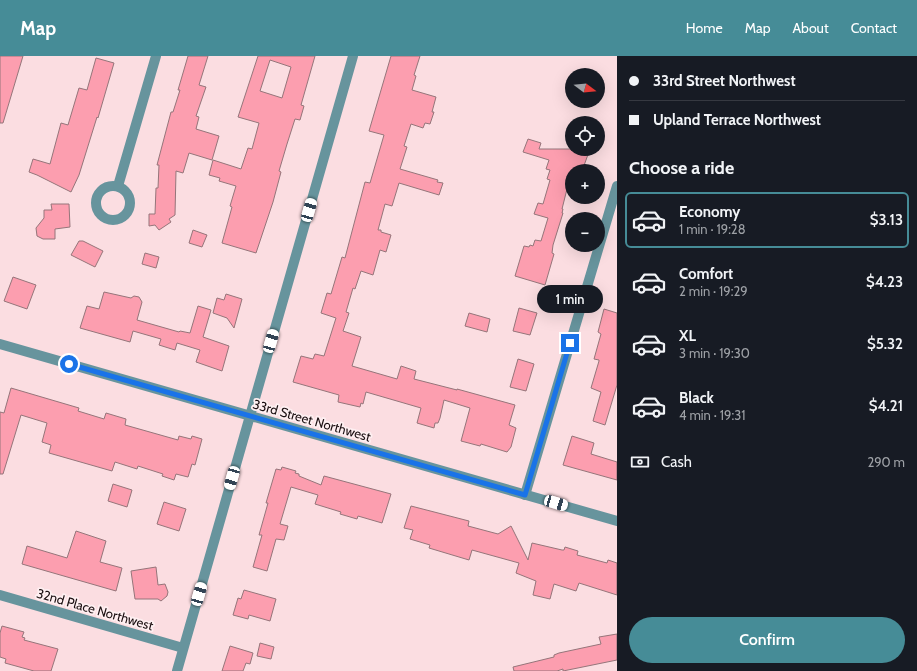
<!DOCTYPE html>
<meta charset="utf-8">
<style>
body{margin:0;font-family:Cabin,sans-serif;background:#242831;color:#f1f3f6;height:100vh;display:flex;flex-direction:column;font-size:15px;white-space:nowrap}
*{box-sizing:border-box;margin:0}
p{font-size:13px;color:#9ea1a6}
.icon{flex:none;width:22px;height:22px;fill:none;stroke:currentColor;stroke-width:2;stroke-linecap:round;stroke-linejoin:round}
.map{position:relative;flex:1;overflow:hidden}
.drawer{display:flex;flex-direction:column;background:#171b24;width:300px}
.drawer>*{flex:none}
.top-card{display:grid;align-content:center;height:88px;padding:0 12px;background:#171b24}
.needle{width:26px;rotate:106deg}
.buttons{position:absolute;left:565px;top:12px;display:grid;gap:8px}
.buttons a{display:grid;place-items:center;width:40px;height:40px;border-radius:50%;background:#171b24;box-shadow:0 4px 16px #0002;font-size:20px}
.end{position:absolute;width:18px;height:18px;margin:-9px;border:5px solid #1a73e8;background:#fff;box-shadow:0 0 0 2px #fff}
.from{border-radius:50%}
.bubble{position:absolute;height:28px;border-radius:14px;background:#171b24;box-shadow:0 4px 16px #0002;font-size:13px;font-weight:600;line-height:28px;text-align:center}
.car{position:absolute;width:12px;height:24px;margin:-12px -6px;border-radius:5px;box-shadow:0 0 3px 1px #0007;background:linear-gradient(#fff 24%,#345 0 40%,#fff 0 76%,#345 0 86%,#fff 0)}
.top-card b{display:flex;align-items:center;gap:14px;height:38px;font-size:15px}
.top-card b+b{border-top:1px solid #363941}
.top-card i{width:10px;height:10px;background:#f1f3f6}
ul{padding:0;list-style:none}
li{display:flex;align-items:center;gap:12px;height:56px;margin:0 8px 6px;padding:0 4px;border:2px solid transparent;border-radius:6px}
li div{flex:1}
li b{display:block;font-size:15px}
li em{font-style:normal;font-weight:600}
li.active{border-color:#468c97}
li>.icon{width:36px;height:36px;stroke-width:1.5}
h2{padding:0 12px;font-size:18px;line-height:48px}
.pay{display:flex;align-items:center;gap:10px;height:44px;padding:0 12px;font-size:15px}
.pay p{margin-inline-start:auto}
.cta{display:flex;gap:8px;margin-top:auto;padding:8px 12px}
.cta a{flex:1;height:46px;border-radius:24px;background:#468c97;color:#fff;font-size:16px;font-weight:600;line-height:46px;text-align:center}
header{display:flex;align-items:center;gap:24px;box-sizing:border-box;height:56px;padding:0 20px;background:#468c97;color:#fff}
header strong{font-size:19px}
nav{display:flex;gap:22px;margin-inline-start:auto;font-size:14px}
main{display:flex;flex:1;min-height:0}
.map>svg:first-child{display:block}
</style>
<header>
<strong>Map</strong>
<nav><a>Home</a><a>Map</a><a>About</a><a>Contact</a></nav>
</header>
<main>
<div class="map">
<svg width="617" height="615" viewBox="0 0 617 615">
<rect width="100%" height="100%" fill="#fbdde1"/>
<g fill="#fc9eaf" stroke="#95757a" fill-rule="evenodd">
<path d="M 0,0 L 23,0 L 3,67 L 0,67 Z"/>
<path d="M 188,0 L 208,0 L 199,29 L 206,31 L 196,60 L 199,61 L 196,73 L 219,80 L 212,104 L 189,97 L 183,117 L 176,115 L 175,159 L 169,163 L 171,166 L 159,174 L 155,169 L 149,170 L 149,158 L 155,158 L 156,132 L 158,132 L 159,109 L 157,109 L 171,56 L 173,56 L 180,34 L 178,34 Z"/>
<path d="M 258,0 L 315,0 L 301,49 L 304,50 L 300,64 L 295,63 L 287,88 L 279,115 L 281,116 L 273,146 L 256,197 L 222,187 L 232,151 L 230,150 L 236,130 L 219,125 L 220,122 L 209,119 L 213,104 L 241,113 L 248,92 L 252,93 L 259,67 L 238,61 ZM 270,4 L 291,11 L 282,42 L 260,35 Z"/>
<path d="M 391,0 L 420,0 L 414,19 L 416,20 L 412,34 L 436,41 L 432,56 L 434,56 L 430,68 L 425,67 L 423,72 L 411,68 L 404,90 L 407,91 L 400,113 L 438,124 L 437,126 L 443,127 L 439,139 L 399,127 L 392,150 L 385,148 L 378,174 L 381,174 L 381,176 L 391,179 L 386,196 L 380,194 L 373,219 L 361,215 L 355,233 L 353,232 L 346,256 L 349,257 L 343,275 L 361,281 L 352,310 L 397,323 L 401,310 L 416,315 L 414,323 L 457,334 L 457,333 L 515,349 L 509,369 L 516,372 L 511,391 L 507,396 L 481,388 L 480,390 L 461,385 L 470,352 L 444,344 L 440,362 L 438,367 L 435,367 L 434,372 L 417,367 L 421,352 L 366,336 L 363,348 L 361,347 L 360,351 L 338,346 L 339,339 L 293,326 L 301,300 L 313,303 L 315,298 L 324,300 L 336,262 L 321,257 L 327,237 L 331,238 L 342,201 L 345,202 L 365,126 L 370,127 L 384,79 L 369,75 Z"/>
<path d="M 96,2 L 114,7 L 98,62 L 97,61 L 79,119 L 71,136 L 37,119 L 29,116 L 33,103 L 50,108 L 61,67 L 68,69 L 79,32 L 87,34 Z"/>
<path d="M 528,83 L 541,87 L 539,93 L 590,93 L 582,115 L 572,115 L 572,130 L 568,129 L 562,153 L 563,153 L 562,157 L 563,157 L 553,189 L 552,197 L 554,198 L 545,229 L 515,220 L 524,190 L 529,191 L 530,189 L 533,190 L 535,184 L 541,185 L 548,162 L 534,158 L 538,147 L 543,148 L 550,124 L 547,123 L 550,114 L 546,113 L 549,104 L 523,96 Z"/>
<path d="M 51,148 L 69,148 L 70,171 L 55,173 L 55,183 L 43,183 L 37,180 L 36,172 L 44,162 L 44,154 L 52,154 Z"/>
<path d="M 193,174 L 207,179 L 202,191 L 189,187 Z"/>
<path d="M 79,185 L 83,185 L 103,195 L 95,211 L 71,199 Z"/>
<path d="M 145,197 L 159,201 L 156,212 L 142,208 Z"/>
<path d="M 13,221 L 36,229 L 27,253 L 4,245 Z"/>
<path d="M 104,236 L 131,242 L 134,240 L 139,241 L 142,246 L 137,264 L 179,276 L 180,275 L 190,277 L 198,250 L 211,254 L 203,281 L 229,290 L 222,315 L 196,306 L 200,294 L 177,287 L 175,294 L 159,289 L 161,283 L 133,275 L 130,286 L 80,272 L 87,250 L 99,253 Z"/>
<path d="M 226,238 L 242,243 L 234,272 L 227,262 L 213,257 L 217,242 L 224,244 Z"/>
<path d="M 519,252 L 537,257 L 530,279 L 513,275 Z"/>
<path d="M 604,253 L 617,257 L 617,329 L 605,369 L 593,365 L 601,336 L 591,332 L 599,305 L 599,304 L 594,303 L 601,278 L 598,276 Z"/>
<path d="M 469,257 L 490,263 L 487,276 L 465,270 Z"/>
<path d="M 518,303 L 534,308 L 526,335 L 510,331 Z"/>
<path d="M 11,332 L 79,352 L 78,355 L 104,363 L 106,357 L 126,363 L 125,369 L 178,384 L 179,380 L 191,383 L 192,380 L 202,383 L 195,409 L 192,408 L 188,421 L 176,418 L 174,424 L 162,420 L 163,418 L 138,410 L 137,413 L 115,406 L 112,415 L 49,397 L 51,389 L 42,386 L 47,367 L 21,359 L 3,418 L 0,418 L 0,356 L 4,357 Z"/>
<path d="M 572,380 L 594,387 L 591,398 L 617,406 L 617,424 L 563,409 Z"/>
<path d="M 282,411 L 296,415 L 295,417 L 299,418 L 299,420 L 321,429 L 324,420 L 391,438 L 382,467 L 358,460 L 357,463 L 340,458 L 341,456 L 315,448 L 318,439 L 291,431 L 280,468 L 288,470 L 284,484 L 276,483 L 267,515 L 253,511 L 262,479 L 259,479 L 268,447 L 266,447 L 276,413 L 281,414 Z"/>
<path d="M 113,428 L 132,434 L 127,451 L 108,445 Z"/>
<path d="M 164,446 L 186,453 L 179,475 L 157,468 Z"/>
<path d="M 411,450 L 469,465 L 468,470 L 498,478 L 511,470 L 528,504 L 532,487 L 562,494 L 564,494 L 565,491 L 578,495 L 577,499 L 607,507 L 608,504 L 617,507 L 617,539 L 579,527 L 576,535 L 554,528 L 550,543 L 533,539 L 536,525 L 516,517 L 519,507 L 472,494 L 469,504 L 429,492 L 430,489 L 410,483 L 413,474 L 404,472 Z"/>
<path d="M 76,475 L 106,485 L 100,506 L 122,512 L 116,535 L 22,508 L 27,490 L 67,502 Z"/>
<path d="M 156,511 L 158,529 L 165,528 L 168,536 L 167,540 L 161,545 L 158,543 L 135,543 L 131,515 Z"/>
<path d="M 244,534 L 276,543 L 270,565 L 249,559 L 248,563 L 233,559 L 238,542 L 241,543 Z"/>
<path d="M 2,570 L 24,576 L 22,581 L 25,582 L 24,584 L 58,593 L 51,615 L 34,615 L 5,607 L 6,603 L 0,601 L 0,577 Z"/>
<path d="M 617,578 L 617,604 L 563,615 L 563,613 L 557,615 L 514,615 L 513,611 L 554,601 L 554,599 L 559,597 L 601,588 L 599,581 Z"/>
<path d="M 260,587 L 274,591 L 271,603 L 257,600 Z"/>
<path d="M 230,590 L 253,597 L 250,608 L 246,607 L 243,615 L 222,615 Z"/>
</g>
<g fill="none" stroke-linecap="round" stroke-linejoin="round">
<g stroke="#67949d" stroke-width="10">
<circle cx="113" cy="147" r="17"/>
<path d="M 118,130 L 156,0"/>
<path d="M 0,288 L 617,465"/>
<path d="M 525,439 L 617,130"/>
<path d="M 0,539 L 183,592"/>
<path d="M 177,615 L 353,0"/>
</g>
</g>
<g fill="none" stroke-linecap="round" stroke-linejoin="round">
<path stroke="#1a73e8" stroke-width="5" d="M 69,308 L 525,439 L 570,287"/>
</g>
<g text-anchor="middle" dominant-baseline="central" stroke-width="3.5" stroke-linejoin="round" paint-order="stroke">
<g font-size="13" fill="#1a0e10" stroke="#feeff1">
<text transform="translate(312 364) rotate(16)">33rd Street Northwest</text>
<text transform="translate(95 553) rotate(16)">32nd Place Northwest</text>
</g>
</g>
</svg>
<div class="buttons">
<a><svg class="needle" viewBox="-14 -14 28 28"><path d="M0-13l5 13h-10z" fill="#e53935"/><path d="M0 13l5-13h-10z" fill="#9ea1a6"/></svg></a>
<a><svg class="icon" aria-label="locate" viewBox="0 0 24 24"><circle cx="12" cy="12" r="6"/><path d="M12 2v4M12 18v4M2 12h4M18 12h4"/></svg></a>
<a>+</a>
<a>−</a>
</div>
<i class="end from" style="left:69px;top:308px"></i>
<i class="end" style="left:570px;top:287px"></i>
<div class="bubble" style="left:537px;top:229px;width:66px">1 min</div>
<i class="car" style="left:309px;top:154px;rotate:16deg"></i>
<i class="car" style="left:271px;top:285px;rotate:16deg"></i>
<i class="car" style="left:232px;top:422px;rotate:196deg"></i>
<i class="car" style="left:556px;top:447px;rotate:106deg"></i>
<i class="car" style="left:199px;top:538px;rotate:16deg"></i>
</div>
<section class="drawer">
<div class="top-card">
<b><i class="from"></i>33rd Street Northwest</b>
<b><i></i>Upland Terrace Northwest</b>
</div>
<h2>Choose a ride</h2>
<ul>
<li class="active"><svg class="icon" aria-label="car" viewBox="0 0 24 24"><path d="M5 17H2v-5l4-1 3-4h7l3 4 3 1v5h-3M9 17h6M6 11h13"/><circle cx="7" cy="17" r="2"/><circle cx="17" cy="17" r="2"/></svg><div><b>Economy</b><p>1 min · 19:28</p></div><em>$3.13</em></li>
<li><svg class="icon" aria-label="car" viewBox="0 0 24 24"><path d="M5 17H2v-5l4-1 3-4h7l3 4 3 1v5h-3M9 17h6M6 11h13"/><circle cx="7" cy="17" r="2"/><circle cx="17" cy="17" r="2"/></svg><div><b>Comfort</b><p>2 min · 19:29</p></div><em>$4.23</em></li>
<li><svg class="icon" aria-label="car" viewBox="0 0 24 24"><path d="M5 17H2v-5l4-1 3-4h7l3 4 3 1v5h-3M9 17h6M6 11h13"/><circle cx="7" cy="17" r="2"/><circle cx="17" cy="17" r="2"/></svg><div><b>XL</b><p>3 min · 19:30</p></div><em>$5.32</em></li>
<li><svg class="icon" aria-label="car" viewBox="0 0 24 24"><path d="M5 17H2v-5l4-1 3-4h7l3 4 3 1v5h-3M9 17h6M6 11h13"/><circle cx="7" cy="17" r="2"/><circle cx="17" cy="17" r="2"/></svg><div><b>Black</b><p>4 min · 19:31</p></div><em>$4.21</em></li>
</ul>
<div class="pay"><svg class="icon" aria-label="cash" viewBox="0 0 24 24"><path d="M3 7h18v10H3z"/><circle cx="12" cy="12" r="2"/></svg>Cash<p>290 m</p></div>
<div class="cta"><a>Confirm</a></div>
</section>
</main>
